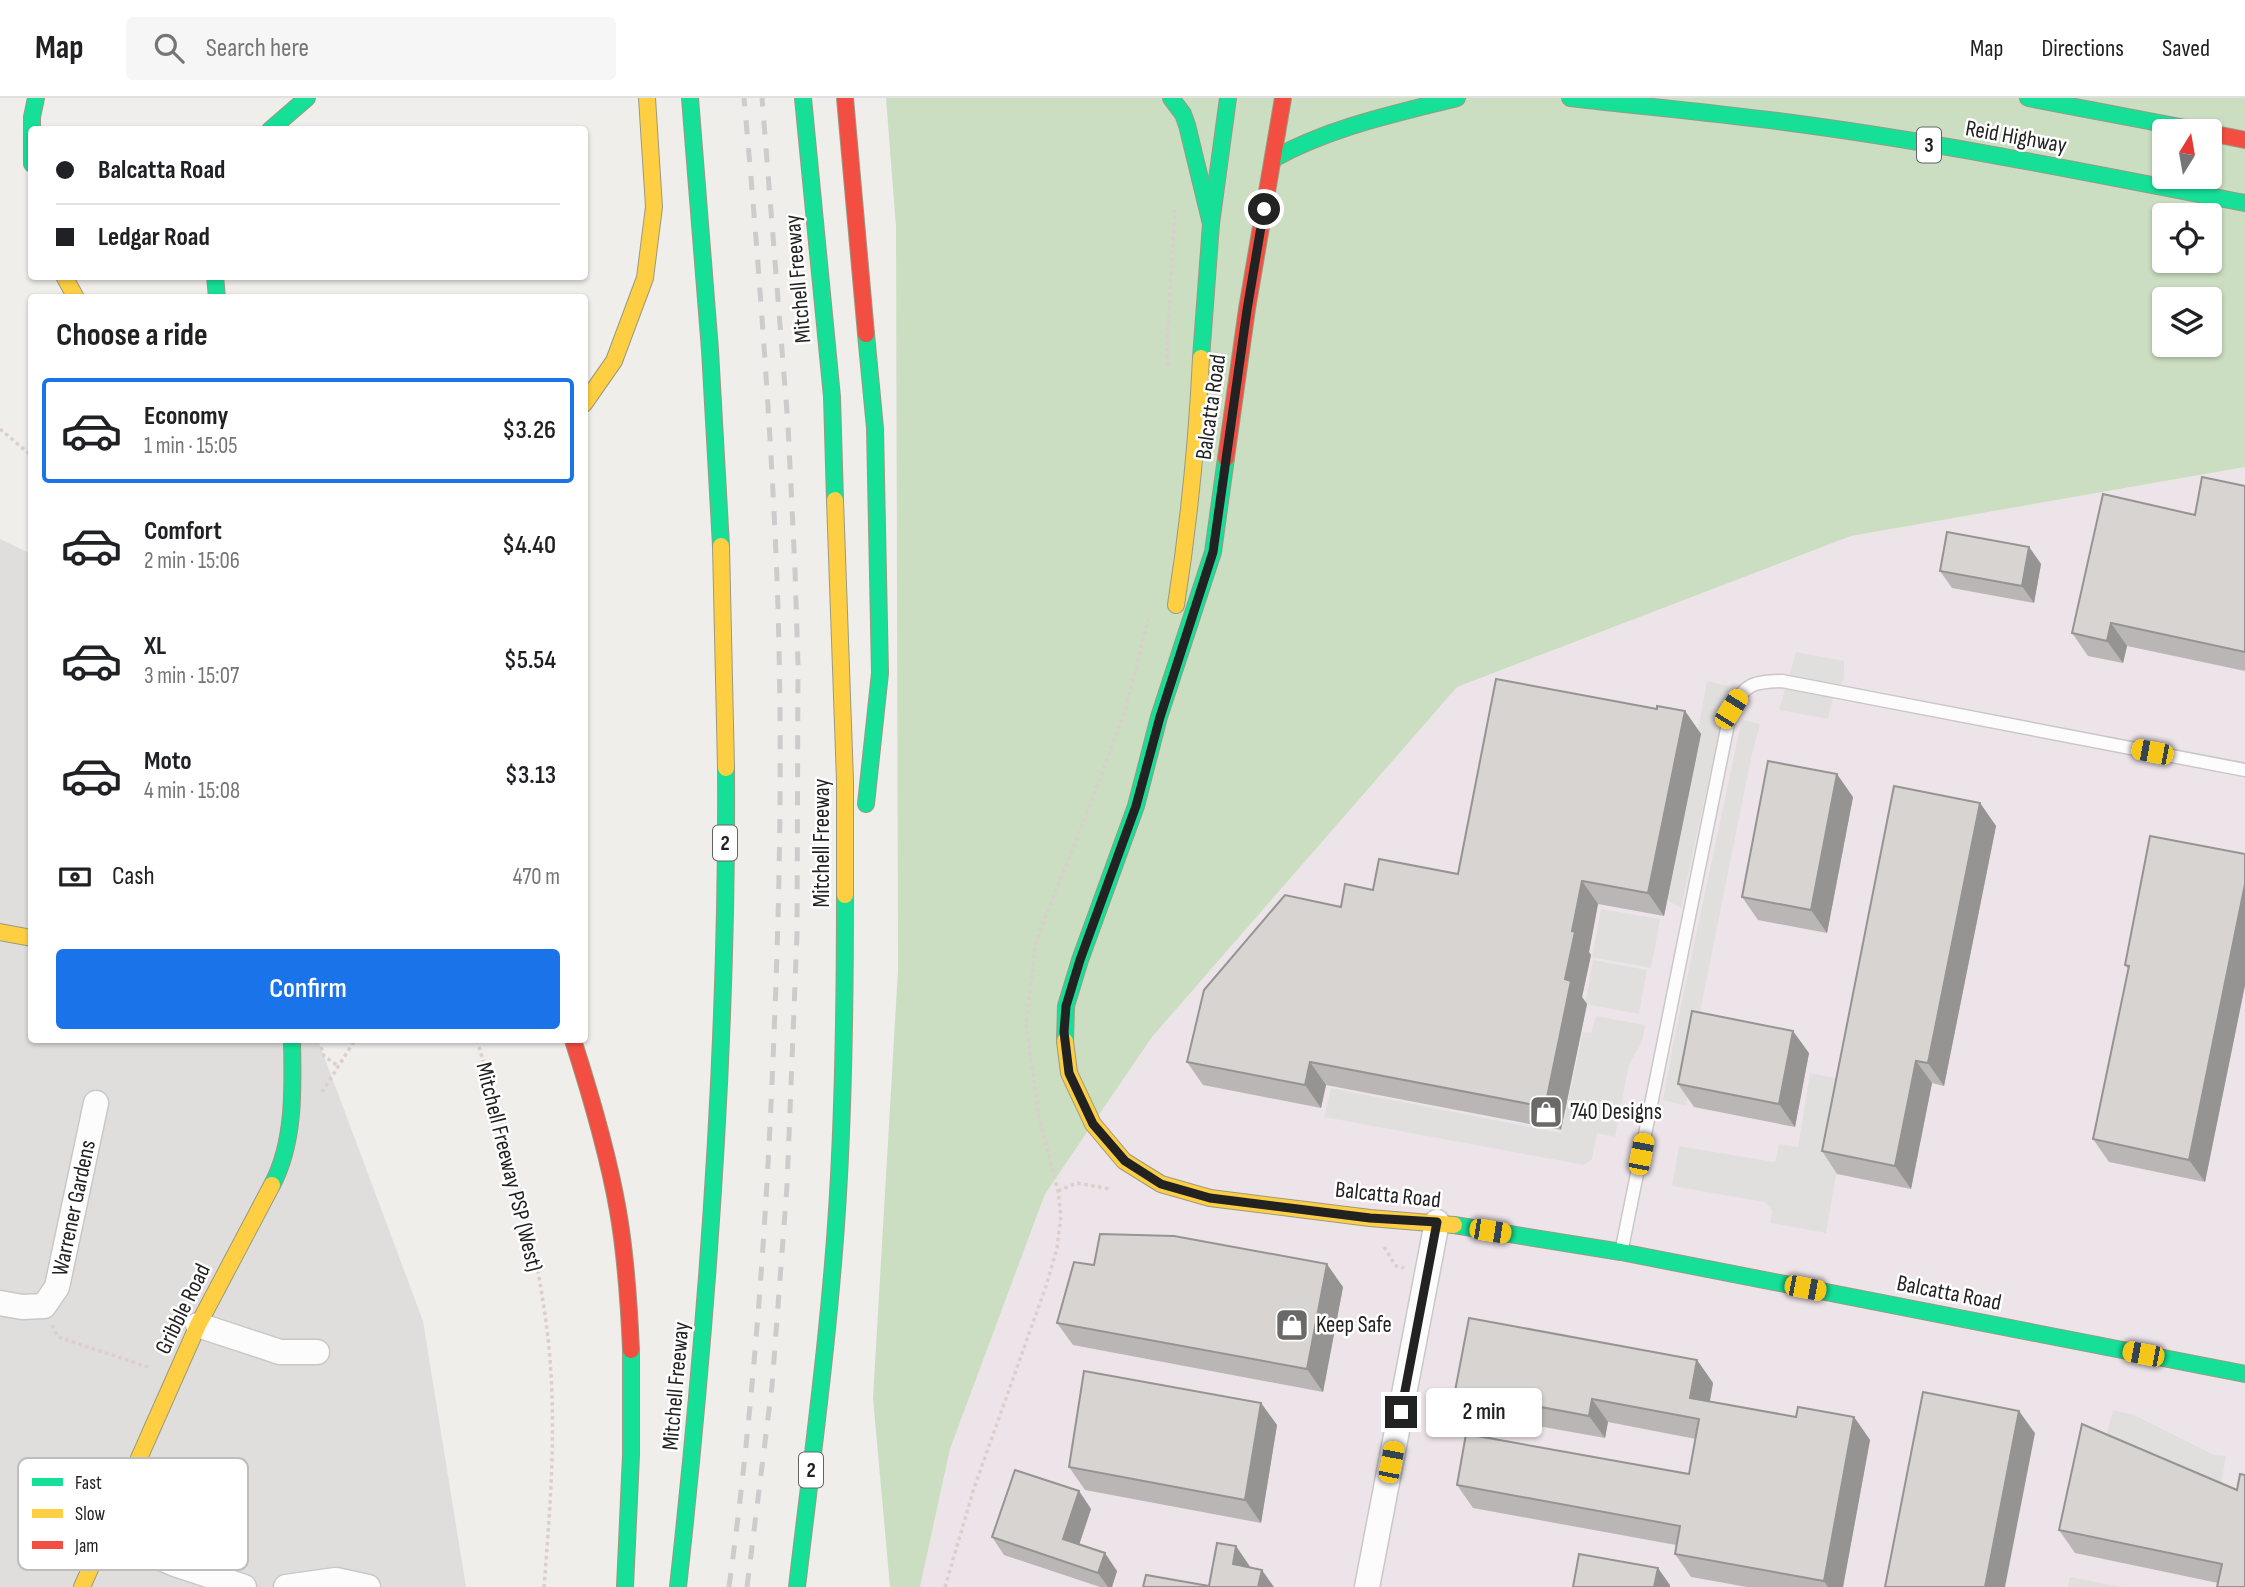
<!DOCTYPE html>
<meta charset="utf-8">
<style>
body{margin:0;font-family:"Sofia Sans Condensed",sans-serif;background:#f6f6f6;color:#202124;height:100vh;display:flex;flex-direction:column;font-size:26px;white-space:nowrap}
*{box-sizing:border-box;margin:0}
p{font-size:23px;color:#757577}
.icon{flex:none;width:38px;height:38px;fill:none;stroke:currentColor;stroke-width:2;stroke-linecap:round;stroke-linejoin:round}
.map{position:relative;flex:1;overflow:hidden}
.panel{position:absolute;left:28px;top:196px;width:560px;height:749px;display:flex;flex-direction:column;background:#fff;border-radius:7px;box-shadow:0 2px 5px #0004}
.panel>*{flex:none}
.guide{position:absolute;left:28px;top:28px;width:560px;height:154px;border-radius:7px;box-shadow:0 2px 5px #0004;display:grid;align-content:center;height:154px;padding:0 28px;background:#fff}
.needle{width:46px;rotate:11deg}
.controls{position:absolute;left:2152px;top:21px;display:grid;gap:14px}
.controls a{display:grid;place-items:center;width:70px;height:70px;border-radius:7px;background:#fff;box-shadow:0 2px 5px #0004;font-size:35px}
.end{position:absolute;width:32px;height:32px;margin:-16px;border:9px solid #222;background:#fff;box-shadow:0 0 0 4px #fff}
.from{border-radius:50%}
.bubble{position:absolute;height:49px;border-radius:7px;background:#fff;box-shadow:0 2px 5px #0004;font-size:23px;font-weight:600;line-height:49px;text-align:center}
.car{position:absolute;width:21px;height:42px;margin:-21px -10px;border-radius:9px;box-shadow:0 0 5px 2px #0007;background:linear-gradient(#f5c518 24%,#345 0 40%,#f5c518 0 76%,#345 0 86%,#f5c518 0)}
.guide b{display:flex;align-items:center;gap:24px;height:66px;font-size:26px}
.guide b+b{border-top:2px solid #e0e0e0}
.guide i{width:18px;height:18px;background:#202124}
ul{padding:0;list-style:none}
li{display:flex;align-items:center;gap:21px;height:105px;margin:0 14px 10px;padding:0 14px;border:4px solid transparent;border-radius:7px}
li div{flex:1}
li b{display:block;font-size:26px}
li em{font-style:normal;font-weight:600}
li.active{border-color:#1a73e8}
li>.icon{width:63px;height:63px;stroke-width:1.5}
h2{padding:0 28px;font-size:32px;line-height:84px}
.pay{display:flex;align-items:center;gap:18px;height:77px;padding:0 28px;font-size:26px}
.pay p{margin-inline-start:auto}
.action{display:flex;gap:14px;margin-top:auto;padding:14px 28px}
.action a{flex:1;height:80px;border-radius:7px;background:#1a73e8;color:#fff;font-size:28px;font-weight:600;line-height:80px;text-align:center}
header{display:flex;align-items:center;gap:42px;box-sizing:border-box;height:98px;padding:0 35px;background:#fff;border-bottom:2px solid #e0e0e0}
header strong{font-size:33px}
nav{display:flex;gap:38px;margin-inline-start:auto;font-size:24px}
.search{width:490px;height:63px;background:#f6f6f6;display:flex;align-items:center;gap:18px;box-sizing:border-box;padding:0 24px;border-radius:7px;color:#757577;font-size:26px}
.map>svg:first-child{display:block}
</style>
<header>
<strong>Map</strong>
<div class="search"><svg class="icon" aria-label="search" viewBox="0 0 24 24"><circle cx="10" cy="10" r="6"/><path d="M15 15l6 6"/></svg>Search here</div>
<nav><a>Map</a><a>Directions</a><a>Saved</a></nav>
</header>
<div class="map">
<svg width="2245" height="1489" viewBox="0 0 2245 1489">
<rect width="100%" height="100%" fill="#f0eeeb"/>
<path fill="#dfdedc" d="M 0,441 L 31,456 L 32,942 L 318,942 L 423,1223 L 466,1489 L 0,1489 Z"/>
<path fill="#ede4e9" d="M 2245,369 L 2245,1489 L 920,1489 L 950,1351 L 1045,1096 L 1152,939 L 1457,589 L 1851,438 Z"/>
<path fill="#cbdec1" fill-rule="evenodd" d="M 886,0 L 2245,0 L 2245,369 L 1851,438 L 1457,589 L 1152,939 L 1045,1096 L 950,1351 L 920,1489 L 890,1489 L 873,1300 L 898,872 L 896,129 ZM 2165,33 L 2210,33 L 2210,79 L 2165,79 ZM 2165,117 L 2210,117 L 2210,163 L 2165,163 ZM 2165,201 L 2210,201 L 2210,247 L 2165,247 Z"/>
<g fill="#e0dfde">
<path d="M 1796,554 L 1844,563 L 1844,580 L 1832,603 L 1828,621 L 1779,612 Z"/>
<path d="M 1707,583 L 1729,588 L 1681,810 L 1667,802 Z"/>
<path d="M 1743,622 L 1760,626 L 1751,660 L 1702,904 L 1686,1008 L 1663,1002 L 1675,936 L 1740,630 Z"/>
<path d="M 1601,811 L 1660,821 L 1651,870 L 1592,859 Z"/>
<path d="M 1593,862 L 1647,872 L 1639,916 L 1585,906 Z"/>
<path d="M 1596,918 L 1645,927 L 1642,944 L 1629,966 L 1615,1039 L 1597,1035 L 1592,1061 L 1584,1067 L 1324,1019 L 1331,990 L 1561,1035 L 1583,934 L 1591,935 Z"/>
<path d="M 1810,975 L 1852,983 L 1826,1135 L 1770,1125 L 1772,1113 L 1765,1104 L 1672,1088 L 1679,1048 L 1775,1064 L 1779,1046 L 1798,1049 Z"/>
<path d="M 2113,1312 L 2134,1317 L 2214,1357 L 2226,1358 L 2219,1398 L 2104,1348 Z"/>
<path d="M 2070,1479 L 2122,1489 L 2068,1489 Z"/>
</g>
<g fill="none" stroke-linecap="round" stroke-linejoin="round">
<defs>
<path id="lane" d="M 1622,1150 L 1731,611 C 1747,585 1752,584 1782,583 L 2245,672"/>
<g id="street">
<path d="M 0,1205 L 22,1209 L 44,1208 L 57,1189 L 96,1005"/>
<path d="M 198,1227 L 280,1254 L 317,1254"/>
<path d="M 105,1437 L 175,1466 L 244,1489"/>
<path d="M 286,1489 L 336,1482 L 368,1489"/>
<path d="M 1367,1489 L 1437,1124"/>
</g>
<g id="fast">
<path d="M 690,0 L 710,252 L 721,448"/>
<path d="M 803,0 L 832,299 L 835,402"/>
<path d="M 1171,0 L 1183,16 L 1187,27 L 1211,126"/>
<path d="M 1570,0 C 1649,9 1728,16 1807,27 C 1954,47 2099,77 2245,105"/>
<path d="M 2028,0 L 2201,33"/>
<path d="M 270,32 L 307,0"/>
<path d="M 1273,61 C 1331,29 1394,16 1457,0"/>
<path d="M 32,66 L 32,19 L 36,0"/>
<path d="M 215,178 L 217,200"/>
<path d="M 1201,260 L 1211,126 L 1228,0"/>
<path d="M 866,706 L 880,575 L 875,330 L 866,236"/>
<path d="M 1065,943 L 1066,908 L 1080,862 L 1136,708 L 1159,619 L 1213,454 L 1226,360"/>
<path d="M 272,1087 C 295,1044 293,989 292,942"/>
<path d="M 1454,1127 L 1621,1154 L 2245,1276"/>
<path d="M 625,1489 L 631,1357 L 631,1252"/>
<path d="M 678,1489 C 708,1217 728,943 726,670"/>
<path d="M 797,1489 C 813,1352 832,1216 839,1078 C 844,985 845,891 845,797"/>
</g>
<g id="slow">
<path d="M 64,178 L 76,200"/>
<path d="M 584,306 L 614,263 L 645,180 L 654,109 L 647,0"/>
<path d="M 835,402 L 845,683 L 845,797"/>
<path d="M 721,448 L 726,670"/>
<path d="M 1176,507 C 1189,425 1197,343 1201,260"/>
<path d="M 0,834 L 32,840"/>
<path d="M 1065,943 L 1069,975 L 1093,1026 L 1124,1063 L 1161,1086 L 1210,1100 L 1370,1120 L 1454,1127"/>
<path d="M 82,1489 L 198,1227 L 272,1087"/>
</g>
<g id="jam">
<path d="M 845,0 L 866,236"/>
<path d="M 2210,35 L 2245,42"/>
<path d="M 1226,360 L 1247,211 L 1283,0"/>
<path d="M 573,942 C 591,998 608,1055 618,1113 C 626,1159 629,1206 631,1252"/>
</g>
</defs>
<use href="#lane" stroke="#c9c8c7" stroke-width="15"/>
<use href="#street" stroke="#c9c8c7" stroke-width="27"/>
<use href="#fast" stroke="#999a82" stroke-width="18"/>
<use href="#slow" stroke="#999a82" stroke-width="18"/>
<use href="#jam" stroke="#999a82" stroke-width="18"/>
<g stroke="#dccecd" stroke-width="3.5" stroke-dasharray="3.5 3.5" stroke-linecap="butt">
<path d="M 1168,268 L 1167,244 L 1175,112"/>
<path d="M 0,331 L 32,358"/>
<path d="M 477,942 C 507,1046 541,1152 550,1261 C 556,1338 550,1413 544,1489"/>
<path d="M 321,949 L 324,958 L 338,968"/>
<path d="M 322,994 L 355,942"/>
<path d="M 1058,1093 L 1077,1085 L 1110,1091"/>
<path d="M 1384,1149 L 1396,1168 L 1404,1170"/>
<path d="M 52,1227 L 58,1239 L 151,1270"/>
<path d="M 945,1489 L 974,1390 L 1046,1188 L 1057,1150 L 1061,1117 L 1058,1093 L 1039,1020 L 1026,927 L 1036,843 L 1086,718 L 1125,613 L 1149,518"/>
</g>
<use href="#lane" stroke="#fdfcfc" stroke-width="12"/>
<use href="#street" stroke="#fdfcfc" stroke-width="24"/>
<use href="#fast" stroke="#16e098" stroke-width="16"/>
<use href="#slow" stroke="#ffcf43" stroke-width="16"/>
<use href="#jam" stroke="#f24e42" stroke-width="16"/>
<g stroke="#ccc" stroke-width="5" stroke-dasharray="14 14" stroke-linecap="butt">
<path d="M 729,1489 C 754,1306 767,1121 774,936 C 781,769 783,601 775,434 C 768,289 757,144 744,0"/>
<path d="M 747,1489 L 772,1288 L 787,1088 L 797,836 L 798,566 L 795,472 L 788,327 L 762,0"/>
</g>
</g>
<g fill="#b9b6b5">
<path d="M 2245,388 L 2245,573 L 2127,548 L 2123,565 L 2088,558 L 2072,535 L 2195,417 Z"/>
<path d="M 2029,449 L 2041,466 L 2034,505 L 1952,490 L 1940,473 Z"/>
<path d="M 1657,611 L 1685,613 L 1701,636 L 1664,818 L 1598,806 L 1589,854 L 1591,857 L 1582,899 L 1587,906 L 1561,1032 L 1326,987 L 1321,1010 L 1203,987 L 1187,964 L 1341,809 L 1373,792 L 1458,776 Z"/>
<path d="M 1853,699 L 1827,835 L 1758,822 L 1742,799 Z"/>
<path d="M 1980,705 L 1996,728 L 1944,988 L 1932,985 L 1911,1091 L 1837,1076 L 1822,1053 Z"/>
<path d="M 2245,756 L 2245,887 L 2205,1084 L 2109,1064 L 2093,1041 L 2129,872 L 2125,867 Z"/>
<path d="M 1809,955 L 1795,1029 L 1694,1009 L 1678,986 Z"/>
<path d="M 1094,1167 L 1343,1189 L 1323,1294 L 1073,1247 L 1057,1225 Z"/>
<path d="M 1697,1262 L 1713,1285 L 1710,1303 L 1796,1319 L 1854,1319 L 1870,1342 L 1843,1489 L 1747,1489 L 1691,1479 L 1675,1456 L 1676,1447 L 1473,1410 L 1457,1387 L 1689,1376 L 1696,1341 L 1608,1324 L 1605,1340 L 1471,1316 L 1455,1293 Z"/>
<path d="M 1261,1305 L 1277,1327 L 1261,1425 L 1085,1392 L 1069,1369 Z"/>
<path d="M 2237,1392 L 2218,1485 L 2075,1455 L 2059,1432 Z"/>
<path d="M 1079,1393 L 1091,1411 L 1079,1447 L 1117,1473 L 1112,1489 L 1100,1489 L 1004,1457 L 992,1439 Z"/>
</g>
<g fill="#969493">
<path d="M 2029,449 L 2041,466 L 2034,505 L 2022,488 Z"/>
<path d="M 2111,525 L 2127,548 L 2123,565 L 2107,543 Z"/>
<path d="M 1685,613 L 1701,636 L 1664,818 L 1648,795 Z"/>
<path d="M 1837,676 L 1853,699 L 1827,835 L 1811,812 Z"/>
<path d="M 1980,705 L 1996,728 L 1944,988 L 1928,965 Z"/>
<path d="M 1582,783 L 1598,806 L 1589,854 L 1591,857 L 1582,899 L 1587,906 L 1561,1032 L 1545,1009 L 1572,833 Z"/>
<path d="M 2245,786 L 2245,887 L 2205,1084 L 2189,1062 Z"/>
<path d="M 1793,933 L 1809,955 L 1795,1029 L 1779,1006 Z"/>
<path d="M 1916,963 L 1932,985 L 1911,1091 L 1895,1068 Z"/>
<path d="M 1310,964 L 1326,987 L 1321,1010 L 1305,987 Z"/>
<path d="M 1327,1166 L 1343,1189 L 1323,1294 L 1307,1271 Z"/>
<path d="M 1697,1262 L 1713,1285 L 1706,1323 L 1690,1300 Z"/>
<path d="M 1592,1301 L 1608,1324 L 1605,1340 L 1589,1318 Z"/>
<path d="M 1261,1305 L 1277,1327 L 1261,1425 L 1245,1402 Z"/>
<path d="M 2019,1313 L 2035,1335 L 2005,1489 L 1985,1489 Z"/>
<path d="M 1854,1319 L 1870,1342 L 1843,1489 L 1828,1489 L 1824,1483 Z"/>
<path d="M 1079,1393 L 1091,1411 L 1075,1459 L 1063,1441 Z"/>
<path d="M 1236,1448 L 1251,1470 L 1233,1466 Z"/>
<path d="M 1105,1455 L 1117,1473 L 1112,1489 L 1108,1489 L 1098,1475 Z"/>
<path d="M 1658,1470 L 1670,1487 L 1670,1489 L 1654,1489 Z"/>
<path d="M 1262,1472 L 1274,1489 L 1258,1489 Z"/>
</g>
<g fill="#d7d4d2" stroke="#969493" stroke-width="2">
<path d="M 2202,379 L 2245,388 L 2245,554 L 2111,525 L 2107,543 L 2072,535 L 2103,396 L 2195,417 Z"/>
<path d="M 1947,434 L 2029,449 L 2022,488 L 1940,473 Z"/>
<path d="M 1496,581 L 1657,611 L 1657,608 L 1685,613 L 1648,795 L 1582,783 L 1572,833 L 1575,834 L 1565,881 L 1571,883 L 1545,1009 L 1310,964 L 1305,987 L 1187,964 L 1204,892 L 1285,797 L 1341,809 L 1345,786 L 1373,792 L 1379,761 L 1458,776 Z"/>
<path d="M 1768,663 L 1837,676 L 1811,812 L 1742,799 Z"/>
<path d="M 1894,688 L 1980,705 L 1928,965 L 1916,963 L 1895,1068 L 1822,1053 Z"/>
<path d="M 2150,738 L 2245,756 L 2245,786 L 2189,1062 L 2093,1041 L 2129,868 L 2125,867 Z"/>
<path d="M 1692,913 L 1793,933 L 1779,1006 L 1678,986 Z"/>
<path d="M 1100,1136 L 1174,1138 L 1327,1166 L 1307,1271 L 1057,1225 L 1074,1164 L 1094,1167 Z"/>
<path d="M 1469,1220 L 1697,1262 L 1690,1300 L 1796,1319 L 1798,1309 L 1854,1319 L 1824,1483 L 1675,1456 L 1680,1428 L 1457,1387 L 1466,1336 L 1689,1376 L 1699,1321 L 1592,1301 L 1589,1318 L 1455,1293 Z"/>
<path d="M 1084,1273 L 1261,1305 L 1245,1402 L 1069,1369 Z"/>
<path d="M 1923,1294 L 2019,1313 L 1985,1489 L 1885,1489 Z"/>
<path d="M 2082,1326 L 2237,1392 L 2240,1376 L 2245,1377 L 2245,1489 L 2217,1489 L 2222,1466 L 2059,1432 Z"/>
<path d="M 1015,1372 L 1079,1393 L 1063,1441 L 1105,1455 L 1098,1475 L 992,1439 Z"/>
<path d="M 1217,1445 L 1236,1448 L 1233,1466 L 1262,1472 L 1258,1489 L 1143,1489 L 1146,1477 L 1209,1488 Z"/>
<path d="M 1579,1456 L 1658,1470 L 1654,1489 L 1573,1489 Z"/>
</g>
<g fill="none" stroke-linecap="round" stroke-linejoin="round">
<path stroke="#222" stroke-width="9" d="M 1264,111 L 1247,212 L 1213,454 L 1160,619 L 1136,708 L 1080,862 L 1066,908 L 1064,934 L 1069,975 L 1093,1026 L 1125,1063 L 1161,1086 L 1210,1100 L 1370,1120 L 1437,1124 L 1401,1314"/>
</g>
<defs>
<symbol id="shop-square" viewBox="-11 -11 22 22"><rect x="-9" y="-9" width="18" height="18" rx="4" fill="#6a6968" stroke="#fff"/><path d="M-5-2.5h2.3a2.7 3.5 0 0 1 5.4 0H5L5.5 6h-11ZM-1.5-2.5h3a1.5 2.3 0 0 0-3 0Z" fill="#fff"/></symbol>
</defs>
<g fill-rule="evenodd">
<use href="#shop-square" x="1527" y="995" width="38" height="38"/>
<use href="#shop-square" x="1273" y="1208" width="38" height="38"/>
</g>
<g text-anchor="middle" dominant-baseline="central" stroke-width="5" stroke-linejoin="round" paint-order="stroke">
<g fill="#fff" stroke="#646464" stroke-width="2">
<rect x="1917" y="29.5" width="24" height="35" rx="5"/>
<rect x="713" y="727.5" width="24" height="35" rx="5"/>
<rect x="799" y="1354.5" width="24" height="35" rx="5"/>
</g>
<g font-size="21" font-weight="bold" fill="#222">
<text x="1929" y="47">3</text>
<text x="725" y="745">2</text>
<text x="811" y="1372">2</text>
</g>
<g font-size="23" fill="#222" stroke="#fff">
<text transform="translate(2016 39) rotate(10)">Reid Highway</text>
<text transform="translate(798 181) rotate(-95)">Mitchell Freeway</text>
<text transform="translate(1211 309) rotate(-82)">Balcatta Road</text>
<text transform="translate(822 745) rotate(-90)">Mitchell Freeway</text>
<text transform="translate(509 1069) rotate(76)">Mitchell Freeway PSP (West)</text>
<text transform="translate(1388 1097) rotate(6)">Balcatta Road</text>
<text transform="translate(74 1110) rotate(-78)">Warrener Gardens</text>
<text transform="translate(1949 1195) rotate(11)">Balcatta Road</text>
<text transform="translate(183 1211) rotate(-64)">Gribble Road</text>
<text transform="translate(676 1288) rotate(-85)">Mitchell Freeway</text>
</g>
<g font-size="23" fill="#222" stroke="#fff" text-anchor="start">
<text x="1570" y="1014">740 Designs</text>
<text x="1316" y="1227">Keep Safe</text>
</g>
</g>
<rect x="18" y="1360" width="230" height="112" rx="10" fill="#fff" stroke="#bdbdbd" stroke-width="2"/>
<rect x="32" y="1380" width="31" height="8" fill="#16e098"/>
<rect x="32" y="1411" width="31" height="9" fill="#ffcf43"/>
<rect x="32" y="1443" width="31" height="8" fill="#f24e42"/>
<g font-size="19" fill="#222">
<text x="75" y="1391">Fast</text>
<text x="75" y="1422">Slow</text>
<text x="75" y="1454">Jam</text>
</g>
</svg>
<div class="controls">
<a><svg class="needle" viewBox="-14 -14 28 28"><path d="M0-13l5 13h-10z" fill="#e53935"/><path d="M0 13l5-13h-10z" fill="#757577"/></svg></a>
<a><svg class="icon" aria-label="locate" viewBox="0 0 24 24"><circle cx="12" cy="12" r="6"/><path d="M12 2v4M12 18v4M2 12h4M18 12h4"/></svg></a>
<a><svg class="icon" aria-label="layers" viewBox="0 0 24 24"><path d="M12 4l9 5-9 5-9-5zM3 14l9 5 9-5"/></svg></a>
</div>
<i class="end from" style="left:1264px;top:111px"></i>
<i class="end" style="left:1401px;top:1314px"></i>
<div class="bubble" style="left:1426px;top:1290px;width:116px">2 min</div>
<i class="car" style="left:1731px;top:611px;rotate:32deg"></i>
<i class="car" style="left:2152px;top:654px;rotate:281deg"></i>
<i class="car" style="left:1641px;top:1056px;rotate:11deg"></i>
<i class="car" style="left:1490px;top:1133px;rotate:99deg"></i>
<i class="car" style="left:1805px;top:1190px;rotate:101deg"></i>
<i class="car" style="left:2143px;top:1256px;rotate:281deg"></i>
<i class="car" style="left:1391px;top:1364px;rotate:11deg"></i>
<div class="guide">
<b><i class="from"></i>Balcatta Road</b>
<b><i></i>Ledgar Road</b>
</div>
<section class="panel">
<h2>Choose a ride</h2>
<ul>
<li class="active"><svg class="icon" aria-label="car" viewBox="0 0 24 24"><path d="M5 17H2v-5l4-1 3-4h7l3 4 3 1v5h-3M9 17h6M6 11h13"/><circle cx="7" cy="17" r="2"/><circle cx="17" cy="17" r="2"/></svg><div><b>Economy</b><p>1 min · 15:05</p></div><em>$3.26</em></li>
<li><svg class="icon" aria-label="car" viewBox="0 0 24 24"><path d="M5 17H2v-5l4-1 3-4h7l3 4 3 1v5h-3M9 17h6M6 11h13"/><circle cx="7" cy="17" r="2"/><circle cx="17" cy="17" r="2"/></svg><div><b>Comfort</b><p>2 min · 15:06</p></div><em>$4.40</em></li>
<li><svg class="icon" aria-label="car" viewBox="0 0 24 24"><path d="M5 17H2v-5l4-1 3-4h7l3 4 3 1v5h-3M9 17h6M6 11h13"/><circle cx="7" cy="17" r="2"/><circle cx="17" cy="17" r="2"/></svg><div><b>XL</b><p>3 min · 15:07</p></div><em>$5.54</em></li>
<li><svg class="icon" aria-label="car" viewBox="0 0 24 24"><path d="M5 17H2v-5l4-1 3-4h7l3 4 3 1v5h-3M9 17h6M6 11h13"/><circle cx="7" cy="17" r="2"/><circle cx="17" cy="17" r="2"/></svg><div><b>Moto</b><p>4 min · 15:08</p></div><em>$3.13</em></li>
</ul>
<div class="pay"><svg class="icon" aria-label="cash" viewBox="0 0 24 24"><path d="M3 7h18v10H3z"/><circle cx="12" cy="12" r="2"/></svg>Cash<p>470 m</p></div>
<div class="action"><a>Confirm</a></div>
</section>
</div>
